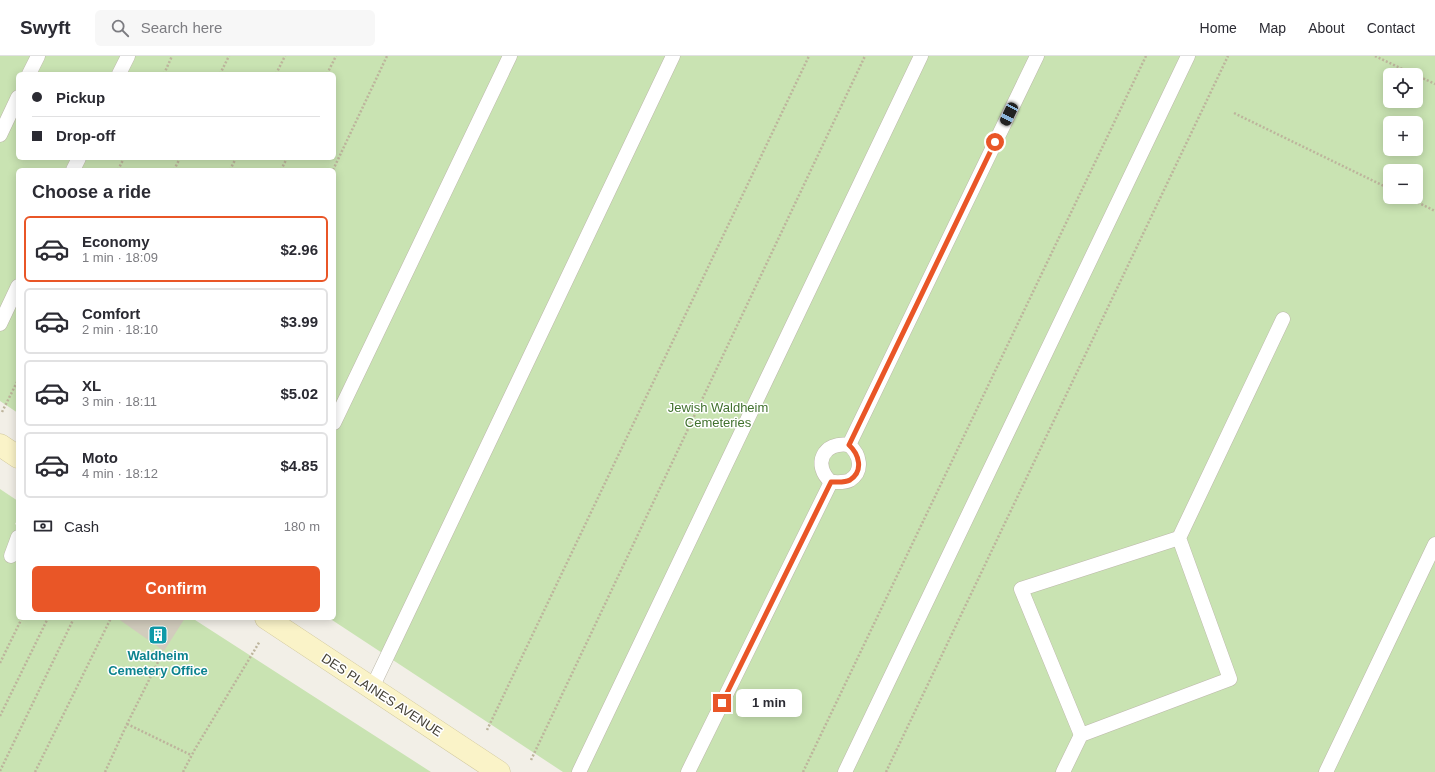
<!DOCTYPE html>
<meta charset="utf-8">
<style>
body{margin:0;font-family:Arial,sans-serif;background:#f7f7f7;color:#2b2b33;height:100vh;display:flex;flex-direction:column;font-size:15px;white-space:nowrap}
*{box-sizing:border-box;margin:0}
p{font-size:13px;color:#7c7c81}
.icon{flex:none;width:22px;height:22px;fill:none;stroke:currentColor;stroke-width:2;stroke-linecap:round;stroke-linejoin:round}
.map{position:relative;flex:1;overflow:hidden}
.details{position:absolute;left:16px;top:112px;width:320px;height:452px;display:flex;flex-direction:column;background:#fff;border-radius:6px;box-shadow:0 2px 10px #0003}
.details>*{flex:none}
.top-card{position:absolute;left:16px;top:16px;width:320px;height:88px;border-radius:6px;box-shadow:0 2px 10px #0003;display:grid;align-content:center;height:88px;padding:0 16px;background:#fff}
.tools{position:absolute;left:1383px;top:12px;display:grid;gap:8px}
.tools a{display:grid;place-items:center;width:40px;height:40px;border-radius:6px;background:#fff;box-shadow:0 2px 10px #0003;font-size:20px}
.end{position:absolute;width:18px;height:18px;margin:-9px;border:5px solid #e95627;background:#fff;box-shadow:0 0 0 2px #fff}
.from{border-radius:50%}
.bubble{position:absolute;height:28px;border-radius:6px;background:#fff;box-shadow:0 2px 10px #0003;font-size:13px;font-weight:600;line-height:28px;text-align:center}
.car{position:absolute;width:12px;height:24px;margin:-12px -6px;border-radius:5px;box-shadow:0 0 3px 1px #0007;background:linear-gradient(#222 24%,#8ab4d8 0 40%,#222 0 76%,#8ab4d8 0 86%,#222 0)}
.top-card b{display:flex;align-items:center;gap:14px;height:38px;font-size:15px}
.top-card b+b{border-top:1px solid #e1e1e2}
.top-card i{width:10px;height:10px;background:#2b2b33}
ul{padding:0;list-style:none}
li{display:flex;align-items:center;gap:12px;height:66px;margin:0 8px 6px;padding:0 8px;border:2px solid #e1e1e2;border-radius:6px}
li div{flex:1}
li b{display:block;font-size:15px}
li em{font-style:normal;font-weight:600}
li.selected{border-color:#e95627}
li>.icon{width:36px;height:36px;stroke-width:1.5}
h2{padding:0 16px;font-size:18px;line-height:48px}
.pay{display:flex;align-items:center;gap:10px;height:44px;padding:0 16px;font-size:15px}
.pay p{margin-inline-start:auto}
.cta{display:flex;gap:8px;margin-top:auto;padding:8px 16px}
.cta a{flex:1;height:46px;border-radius:6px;background:#e95627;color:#fff;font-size:16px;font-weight:600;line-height:46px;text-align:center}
header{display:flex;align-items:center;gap:24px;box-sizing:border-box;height:56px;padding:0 20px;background:#fff;border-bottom:1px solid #e1e1e2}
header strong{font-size:19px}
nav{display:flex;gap:22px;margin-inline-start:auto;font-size:14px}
.search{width:280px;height:36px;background:#f7f7f7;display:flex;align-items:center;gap:10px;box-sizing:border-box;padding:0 14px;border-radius:6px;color:#7c7c81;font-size:15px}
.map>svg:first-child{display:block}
</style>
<header>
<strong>Swyft</strong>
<div class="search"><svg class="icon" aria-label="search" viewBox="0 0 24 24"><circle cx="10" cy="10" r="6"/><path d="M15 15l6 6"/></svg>Search here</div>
<nav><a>Home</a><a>Map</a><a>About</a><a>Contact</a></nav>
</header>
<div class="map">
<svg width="1435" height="716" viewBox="0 0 1435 716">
<rect width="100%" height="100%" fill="#f2efe7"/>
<g fill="#c9e3b2" fill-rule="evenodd">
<path d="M 0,0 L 1435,0 L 1435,716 L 563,716 L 329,562 L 334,562 L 334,114 L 18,114 L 18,357 L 0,345 ZM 18,18 L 334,18 L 334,102 L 18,102 ZM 1390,19 L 1416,19 L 1416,45 L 1390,45 ZM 1390,67 L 1416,67 L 1416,93 L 1390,93 ZM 1390,115 L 1416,115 L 1416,141 L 1390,141 Z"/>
<path d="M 0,433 L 18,445 L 18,463 L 15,468 L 18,470 L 18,562 L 192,562 L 431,716 L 0,716 Z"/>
</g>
<path fill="#d2ccbd" d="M 117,562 L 185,562 L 164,595 Z"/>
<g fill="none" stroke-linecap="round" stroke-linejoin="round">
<defs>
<g id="service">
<path d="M 29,18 L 38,0"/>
<path d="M 119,18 L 128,0"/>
<path d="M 0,79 L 18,41"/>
<path d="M 73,114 L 79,102"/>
<path d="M 0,268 L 18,230"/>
<path d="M 334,367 L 510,0"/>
<path d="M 831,426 C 812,409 823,385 849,389"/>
<path d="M 11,500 L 18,481"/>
<path d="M 372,632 L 673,0"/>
<path d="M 1081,679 L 1021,533 L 1179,482"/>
<path d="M 579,716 L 921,0"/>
<path d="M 688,716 L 831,426 C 837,426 845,427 850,424 C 864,415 860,398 849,389 L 1037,0"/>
<path d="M 845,716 L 1188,0"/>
<path d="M 1063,716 L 1081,679 L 1230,623 L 1179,482 L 1283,263"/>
<path d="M 1326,716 L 1435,488"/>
</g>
<g id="secondary">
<path d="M 0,389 L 18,401"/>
<path d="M 266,562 L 499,716"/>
</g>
</defs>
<use href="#service" stroke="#bcb8aa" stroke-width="15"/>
<use href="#secondary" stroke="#cec599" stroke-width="23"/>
<g stroke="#bdb49c" stroke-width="2.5" stroke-dasharray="2 2" stroke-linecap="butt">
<path d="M 1375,0 L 1415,19"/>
<path d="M 164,18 L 172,0"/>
<path d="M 220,18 L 229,0"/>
<path d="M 276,18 L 285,0"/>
<path d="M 327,18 L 336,0"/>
<path d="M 1416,19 L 1435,28"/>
<path d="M 1234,57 L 1390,133"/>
<path d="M 118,114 L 124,102"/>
<path d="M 174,114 L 180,102"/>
<path d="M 230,114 L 236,102"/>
<path d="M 281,114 L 287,102"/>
<path d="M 333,114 L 387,0"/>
<path d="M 1407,141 L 1435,155"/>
<path d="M 2,356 L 18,324"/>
<path d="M 0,607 L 22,562"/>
<path d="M 0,660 L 48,562"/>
<path d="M 127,668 L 191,699"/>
<path d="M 487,674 L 809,0"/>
<path d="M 531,704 L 865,0"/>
<path d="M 0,715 L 74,562"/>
<path d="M 35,716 L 111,562"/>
<path d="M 105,716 L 127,668 L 163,596"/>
<path d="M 183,716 L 195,693 L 260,585"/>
<path d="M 803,716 L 1146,0"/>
<path d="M 886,716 L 1228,0"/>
</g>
<use href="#service" stroke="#fff" stroke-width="14"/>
<use href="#secondary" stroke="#faf3c8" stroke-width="22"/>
</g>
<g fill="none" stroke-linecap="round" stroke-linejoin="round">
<path stroke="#e95627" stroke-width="5" d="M 722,647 L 831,426 C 837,426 845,427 850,424 C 864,415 859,398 849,389 L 995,86"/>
</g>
<defs>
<symbol id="building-square" viewBox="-11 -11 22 22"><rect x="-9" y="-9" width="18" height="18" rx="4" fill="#0f9aa8" stroke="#fff"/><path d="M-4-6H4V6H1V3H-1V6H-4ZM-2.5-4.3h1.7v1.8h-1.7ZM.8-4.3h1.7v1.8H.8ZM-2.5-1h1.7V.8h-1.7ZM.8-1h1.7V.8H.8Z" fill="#fff"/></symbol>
</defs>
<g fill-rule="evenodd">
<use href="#building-square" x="147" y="568" width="22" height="22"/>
</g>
<g text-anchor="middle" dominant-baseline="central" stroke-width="3" stroke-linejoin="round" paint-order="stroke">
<g font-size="13" fill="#41712e" stroke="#fff">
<text x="718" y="351">Jewish Waldheim<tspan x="718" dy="15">Cemeteries</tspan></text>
</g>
<g font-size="13" font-weight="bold" fill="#0d838f" stroke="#fff">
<text x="158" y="599">Waldheim<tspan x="158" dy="15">Cemetery Office</tspan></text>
</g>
<g font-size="13" fill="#444036" stroke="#fff">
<text transform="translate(382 639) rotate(33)">DES PLAINES AVENUE</text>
</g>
</g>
</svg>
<div class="tools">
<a><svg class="icon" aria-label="locate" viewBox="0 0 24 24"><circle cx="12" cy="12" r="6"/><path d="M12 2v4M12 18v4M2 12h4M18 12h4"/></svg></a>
<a>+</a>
<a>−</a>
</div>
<i class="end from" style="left:995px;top:86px"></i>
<i class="end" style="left:722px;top:647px"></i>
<div class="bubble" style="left:736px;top:633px;width:66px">1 min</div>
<i class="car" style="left:1009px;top:58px;rotate:206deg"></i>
<div class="top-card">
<b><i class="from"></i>Pickup</b>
<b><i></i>Drop-off</b>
</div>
<section class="details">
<h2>Choose a ride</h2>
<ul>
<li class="selected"><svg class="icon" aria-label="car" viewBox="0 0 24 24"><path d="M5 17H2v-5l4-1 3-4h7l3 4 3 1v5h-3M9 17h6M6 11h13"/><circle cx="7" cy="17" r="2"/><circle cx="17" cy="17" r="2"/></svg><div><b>Economy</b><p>1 min · 18:09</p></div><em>$2.96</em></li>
<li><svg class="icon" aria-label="car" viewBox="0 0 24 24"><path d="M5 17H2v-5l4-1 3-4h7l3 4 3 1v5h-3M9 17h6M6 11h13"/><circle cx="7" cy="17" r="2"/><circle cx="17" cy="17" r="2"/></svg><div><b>Comfort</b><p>2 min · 18:10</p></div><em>$3.99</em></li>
<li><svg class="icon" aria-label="car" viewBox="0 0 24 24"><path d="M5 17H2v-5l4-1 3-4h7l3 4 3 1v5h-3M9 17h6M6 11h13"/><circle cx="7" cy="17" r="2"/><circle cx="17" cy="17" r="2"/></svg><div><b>XL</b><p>3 min · 18:11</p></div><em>$5.02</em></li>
<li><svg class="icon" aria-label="car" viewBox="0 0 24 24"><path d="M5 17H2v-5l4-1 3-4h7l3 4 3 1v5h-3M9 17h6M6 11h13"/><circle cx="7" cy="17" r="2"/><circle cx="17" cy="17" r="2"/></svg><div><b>Moto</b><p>4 min · 18:12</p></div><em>$4.85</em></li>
</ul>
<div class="pay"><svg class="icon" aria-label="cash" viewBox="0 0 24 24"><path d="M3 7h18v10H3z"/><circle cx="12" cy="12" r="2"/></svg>Cash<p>180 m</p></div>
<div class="cta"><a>Confirm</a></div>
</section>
</div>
